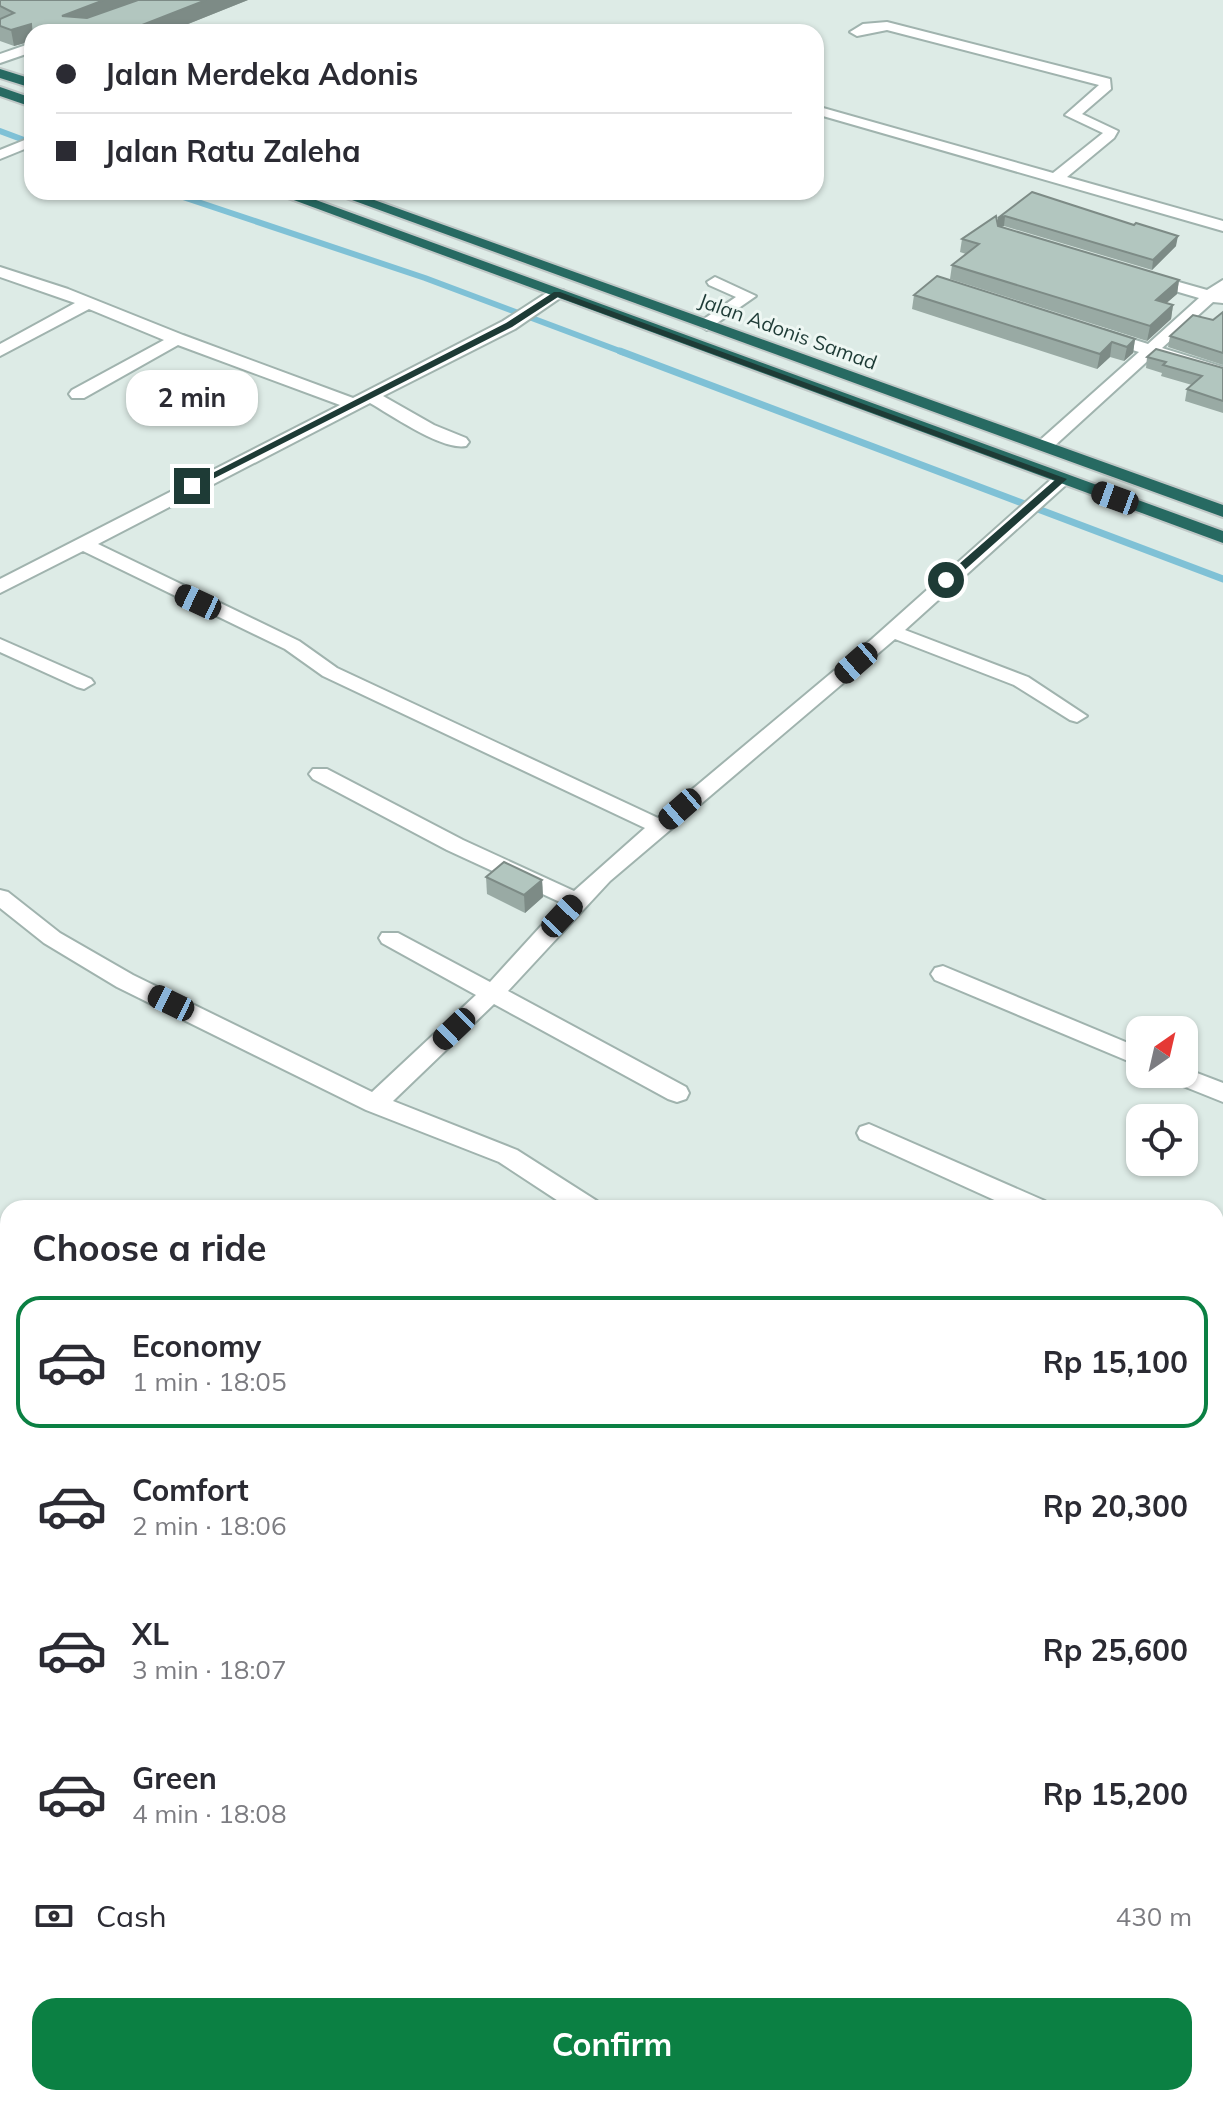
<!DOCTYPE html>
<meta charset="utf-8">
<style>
body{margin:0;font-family:Mulish,sans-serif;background:#f2f2f3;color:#2b2b33;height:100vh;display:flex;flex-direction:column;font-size:30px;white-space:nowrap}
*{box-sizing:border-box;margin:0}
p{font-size:26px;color:#7c7c81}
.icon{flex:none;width:44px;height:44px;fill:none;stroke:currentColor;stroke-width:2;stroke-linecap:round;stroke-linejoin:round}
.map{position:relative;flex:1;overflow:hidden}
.panel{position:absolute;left:0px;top:1200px;width:1224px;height:906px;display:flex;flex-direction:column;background:#fff;border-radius:24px 24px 0 0;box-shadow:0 2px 6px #0004}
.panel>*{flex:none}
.top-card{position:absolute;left:24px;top:24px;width:800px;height:176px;border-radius:24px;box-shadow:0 2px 6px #0004;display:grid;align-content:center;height:176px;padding:0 32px;background:#fff}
.needle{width:52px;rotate:34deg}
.controls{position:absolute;left:1126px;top:1016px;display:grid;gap:16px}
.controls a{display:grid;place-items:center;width:72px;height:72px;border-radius:16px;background:#fff;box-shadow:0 2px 6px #0004;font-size:40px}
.end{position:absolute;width:36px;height:36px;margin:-18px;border:10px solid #1e3b36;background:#fff;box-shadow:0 0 0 4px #fff}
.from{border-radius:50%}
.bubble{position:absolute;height:56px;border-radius:24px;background:#fff;box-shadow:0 2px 6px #0004;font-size:26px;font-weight:700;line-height:56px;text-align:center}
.car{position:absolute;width:24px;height:48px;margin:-24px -12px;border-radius:10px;box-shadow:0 0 6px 2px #0007;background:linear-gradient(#222 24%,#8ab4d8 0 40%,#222 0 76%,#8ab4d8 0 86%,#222 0)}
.top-card b{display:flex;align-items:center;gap:28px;height:76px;font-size:30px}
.top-card b+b{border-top:2px solid #e1e1e2}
.top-card i{width:20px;height:20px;background:#2b2b33}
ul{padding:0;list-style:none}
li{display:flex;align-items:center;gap:24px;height:132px;margin:0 16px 12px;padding:0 16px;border:4px solid transparent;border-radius:24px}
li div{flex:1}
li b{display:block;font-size:30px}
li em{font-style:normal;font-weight:700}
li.active{border-color:#0b8043}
li>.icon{width:72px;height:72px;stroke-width:1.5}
h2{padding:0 32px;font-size:36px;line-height:96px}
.pay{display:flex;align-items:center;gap:20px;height:88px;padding:0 32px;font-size:30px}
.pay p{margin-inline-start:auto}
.button{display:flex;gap:16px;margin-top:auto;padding:16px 32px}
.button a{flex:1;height:92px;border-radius:24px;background:#0b8043;color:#fff;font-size:32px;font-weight:700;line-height:92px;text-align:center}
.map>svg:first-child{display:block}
</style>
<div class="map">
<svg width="1223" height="2105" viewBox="0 0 1223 2105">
<rect width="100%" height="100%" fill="#ddebe6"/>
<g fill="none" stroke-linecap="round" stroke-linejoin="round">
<g stroke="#7fc1d6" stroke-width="6">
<path d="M 0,131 L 32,143"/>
<path d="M 168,192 L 425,278 L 625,353"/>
</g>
<path stroke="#7fc1d6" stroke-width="7" d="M 620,351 L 1223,579"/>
<g stroke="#7fc1d6" stroke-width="12">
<path d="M 0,1877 L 8,1869"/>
<path d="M 490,2105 L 496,2098"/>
</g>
<defs>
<g id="minor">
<path d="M 887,22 L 1110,79 L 1111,89 L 1082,114 L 1118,131 L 1114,138 L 1067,177 L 1223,221 L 1223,231 L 816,114 L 816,106 L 1053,173 L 1103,133 L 1065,115 L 1099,85 L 887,30 L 857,36 L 850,32 L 863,24 Z"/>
<path d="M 32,43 L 32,52 L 0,63 L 0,54 Z"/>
<path d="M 32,137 L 32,146 L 0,159 L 0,150 Z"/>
<path d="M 0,267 L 68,289 L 183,335 L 353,398 L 503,321 L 551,290 L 563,290 L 563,296 L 515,329 L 383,396 L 434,425 L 466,438 L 469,442 L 466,446 C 443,451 391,415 370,403 L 98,544 L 299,641 L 337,668 L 658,818 L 872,639 L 1056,475 L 1068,475 L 1071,479 L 1068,483 L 905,630 L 1028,677 L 1087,716 L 1077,722 L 1070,720 L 1014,685 L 895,639 L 610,881 L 508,991 L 686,1087 L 689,1093 L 686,1099 L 677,1102 L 668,1099 L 494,1004 L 393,1101 L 517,1150 L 597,1201 L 601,1208 L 569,1208 L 499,1162 L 366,1110 L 117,987 L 44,943 L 0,908 L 0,890 L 8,892 L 60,933 L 133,975 L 372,1092 L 476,995 L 382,943 L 379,938 L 382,933 L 398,933 L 490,982 L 562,903 L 447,850 L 313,779 L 309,774 L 313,769 L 327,769 L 463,840 L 574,891 L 645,828 L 323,676 L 285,649 L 83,551 L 0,593 L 0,579 L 340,405 L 178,345 L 84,398 L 72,398 L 69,394 L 72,390 L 164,340 L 89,309 L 0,356 L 0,344 L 75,303 L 0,277 Z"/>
<path d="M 1147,273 L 1207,290 L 1223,280 L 1223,303 L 1213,302 L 1162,348 L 1223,367 L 1223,378 L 1153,356 L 1051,449 L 1039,449 L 1036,445 L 1039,441 L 1139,352 L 1097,339 L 1095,335 L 1097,331 L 1103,330 L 1148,344 L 1199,298 L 1141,281 L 1141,275 Z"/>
<path d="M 715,277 L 756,296 L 707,330 L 699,325 L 701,321 L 736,297 L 709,285 L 707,282 Z"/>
<path d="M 0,639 L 91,679 L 94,683 L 84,689 L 77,687 L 0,652 Z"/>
<path d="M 943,966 L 1140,1048 L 1140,1066 L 935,980 L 931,974 L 935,968 Z"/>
<path d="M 1184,1068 L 1223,1083 L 1223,1102 L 1168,1080 L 1165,1074 L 1184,1074 Z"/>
<path d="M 869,1124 L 1045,1201 L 1049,1208 L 1012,1208 L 860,1139 L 857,1133 L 860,1127 Z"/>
<path d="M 1216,1282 L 1223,1284 L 1223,1306 L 1216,1304 Z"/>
<path d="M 1216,1540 L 1223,1542 L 1223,1566 L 1216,1564 Z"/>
<path d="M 1223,1652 L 1223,1686 L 1216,1688 L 1216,1654 Z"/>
<path d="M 8,1824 L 8,1859 L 0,1862 L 0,1827 Z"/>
<path d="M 112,2098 L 151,2098 L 148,2105 L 110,2105 Z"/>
<path d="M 519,2098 L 582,2098 L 584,2105 L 517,2105 Z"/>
<path d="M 912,2098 L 948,2098 L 945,2105 L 910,2105 Z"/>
</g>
<g id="highway">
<path d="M 0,69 L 32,79 L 32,88 L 0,78 Z"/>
<path d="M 0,87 L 32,98 L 32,107 L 0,96 Z"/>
<path d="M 272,192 L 294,192 L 1223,531 L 1223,543 Z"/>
<path d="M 330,192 L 352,192 L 1223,505 L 1223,517 Z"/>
</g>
</defs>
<use href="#minor" stroke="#a0b3ae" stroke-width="4"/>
<use href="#highway" stroke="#c0c8c7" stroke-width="4"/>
<use href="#minor" fill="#fff" fill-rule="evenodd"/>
<use href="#highway" fill="#276a62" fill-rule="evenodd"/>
</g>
<g fill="#99aaa4">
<path d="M 0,0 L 248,0 L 168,32 L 32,32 L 32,43 L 32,41 L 14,46 L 0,41 Z"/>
<path d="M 1032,192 L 1176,246 L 1152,270 L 1004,226 L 1000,227 L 1179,280 L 1177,294 L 1166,303 L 1173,305 L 1171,319 L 1147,341 L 950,279 L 952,265 L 966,254 L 960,252 L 962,239 L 997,224 L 998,218 Z"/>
<path d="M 914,295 L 1135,339 L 1133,353 L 1124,361 L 1110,357 L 1097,369 L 912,309 Z"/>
<path d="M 1223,312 L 1223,365 L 1168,347 L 1170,336 L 1213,320 Z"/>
<path d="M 1147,357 L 1223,368 L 1223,413 L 1185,401 L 1187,389 L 1192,385 L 1161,376 L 1162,373 L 1146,368 Z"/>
<path d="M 486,877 L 542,880 L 543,897 L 525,913 L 487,894 Z"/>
</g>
<g fill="#7d8b86">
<path d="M 104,0 L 148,0 L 66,32 L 62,16 Z"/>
<path d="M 206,0 L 248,0 L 168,32 L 132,32 L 132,29 Z"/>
<path d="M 31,24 L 32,41 L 14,46 L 11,30 Z"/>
<path d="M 122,26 L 123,32 L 106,32 Z"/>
<path d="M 1005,216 L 1004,226 L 997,228 L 998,218 Z"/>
<path d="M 1178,236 L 1176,246 L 1152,270 L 1153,260 Z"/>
<path d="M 1179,280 L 1177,294 L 1154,314 L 1156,300 Z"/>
<path d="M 1173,305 L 1171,319 L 1147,341 L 1150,326 Z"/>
<path d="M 1135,339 L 1133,353 L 1124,361 L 1127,347 Z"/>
<path d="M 1112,342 L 1110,357 L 1097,369 L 1100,354 Z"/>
<path d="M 542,880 L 543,897 L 525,913 L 524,895 Z"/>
</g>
<g fill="#b2c6bf" stroke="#7d8b86" stroke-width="2">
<path d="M 0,0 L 104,0 L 62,16 L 87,18 L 138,0 L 206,0 L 132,29 L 122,26 L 106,32 L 32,32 L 32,38 L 31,24 L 11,30 L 0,26 L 0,19 L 14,13 L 0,6 Z"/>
<path d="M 1032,192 L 1134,225 L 1136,223 L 1178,236 L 1153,260 L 1005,216 L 998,218 Z"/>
<path d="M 996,216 L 998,226 L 1179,280 L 1156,300 L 1173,305 L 1150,326 L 952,265 L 979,244 L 962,239 Z"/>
<path d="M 937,276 L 1135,339 L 1127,347 L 1112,342 L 1100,354 L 914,295 Z"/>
<path d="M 1223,312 L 1223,353 L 1170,336 L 1193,315 L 1213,320 Z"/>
<path d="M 1156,349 L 1223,368 L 1223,401 L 1187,389 L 1202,376 L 1163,365 L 1166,362 L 1147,357 Z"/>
<path d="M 504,862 L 542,880 L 524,895 L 486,877 Z"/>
</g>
<path fill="#1e3b36" d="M 554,292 L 560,292 L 1067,479 L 950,583 L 943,583 L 943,578 L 1055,480 L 558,297 L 512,327 L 195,488 L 187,486 L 506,323 Z"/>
<g text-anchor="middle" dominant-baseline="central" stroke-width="6" stroke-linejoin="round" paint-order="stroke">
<g font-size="20" fill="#1e3b36" stroke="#eef7f3">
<text transform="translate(788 331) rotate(20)">Jalan Adonis Samad</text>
</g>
</g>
</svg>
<div class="controls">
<a><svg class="needle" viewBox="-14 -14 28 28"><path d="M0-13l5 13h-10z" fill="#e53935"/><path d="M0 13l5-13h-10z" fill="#7c7c81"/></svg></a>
<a><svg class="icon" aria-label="locate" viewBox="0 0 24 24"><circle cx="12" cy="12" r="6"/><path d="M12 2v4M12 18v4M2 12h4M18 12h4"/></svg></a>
</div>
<i class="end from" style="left:946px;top:580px"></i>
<i class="end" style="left:192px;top:486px"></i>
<div class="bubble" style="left:126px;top:370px;width:132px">2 min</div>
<i class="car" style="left:1115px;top:498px;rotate:290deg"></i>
<i class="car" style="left:198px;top:602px;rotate:295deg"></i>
<i class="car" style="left:856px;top:663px;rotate:229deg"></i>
<i class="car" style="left:680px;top:809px;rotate:229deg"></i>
<i class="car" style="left:562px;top:916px;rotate:43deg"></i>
<i class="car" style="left:171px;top:1003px;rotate:296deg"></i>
<i class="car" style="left:454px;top:1029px;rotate:226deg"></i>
<div class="top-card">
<b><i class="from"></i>Jalan Merdeka Adonis</b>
<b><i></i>Jalan Ratu Zaleha</b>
</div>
<section class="panel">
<h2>Choose a ride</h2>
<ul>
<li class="active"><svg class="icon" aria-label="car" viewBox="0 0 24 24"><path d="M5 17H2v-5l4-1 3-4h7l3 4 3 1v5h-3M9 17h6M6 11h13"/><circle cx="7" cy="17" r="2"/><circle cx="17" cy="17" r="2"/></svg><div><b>Economy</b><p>1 min · 18:05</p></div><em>Rp 15,100</em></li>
<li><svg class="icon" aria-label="car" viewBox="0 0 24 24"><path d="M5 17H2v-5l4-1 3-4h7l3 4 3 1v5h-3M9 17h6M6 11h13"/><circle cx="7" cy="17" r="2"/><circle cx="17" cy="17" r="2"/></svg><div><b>Comfort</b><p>2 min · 18:06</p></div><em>Rp 20,300</em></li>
<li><svg class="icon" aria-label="car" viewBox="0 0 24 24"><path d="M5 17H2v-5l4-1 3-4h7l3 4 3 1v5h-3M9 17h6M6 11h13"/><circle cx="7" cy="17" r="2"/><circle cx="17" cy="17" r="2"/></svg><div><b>XL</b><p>3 min · 18:07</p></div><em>Rp 25,600</em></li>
<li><svg class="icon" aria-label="car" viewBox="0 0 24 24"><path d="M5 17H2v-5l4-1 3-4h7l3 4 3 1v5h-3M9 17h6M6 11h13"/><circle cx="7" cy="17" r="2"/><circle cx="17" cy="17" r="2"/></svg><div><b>Green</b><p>4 min · 18:08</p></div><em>Rp 15,200</em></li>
</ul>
<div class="pay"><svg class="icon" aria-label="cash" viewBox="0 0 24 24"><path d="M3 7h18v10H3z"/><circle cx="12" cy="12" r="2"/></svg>Cash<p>430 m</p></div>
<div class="button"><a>Confirm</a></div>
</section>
</div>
